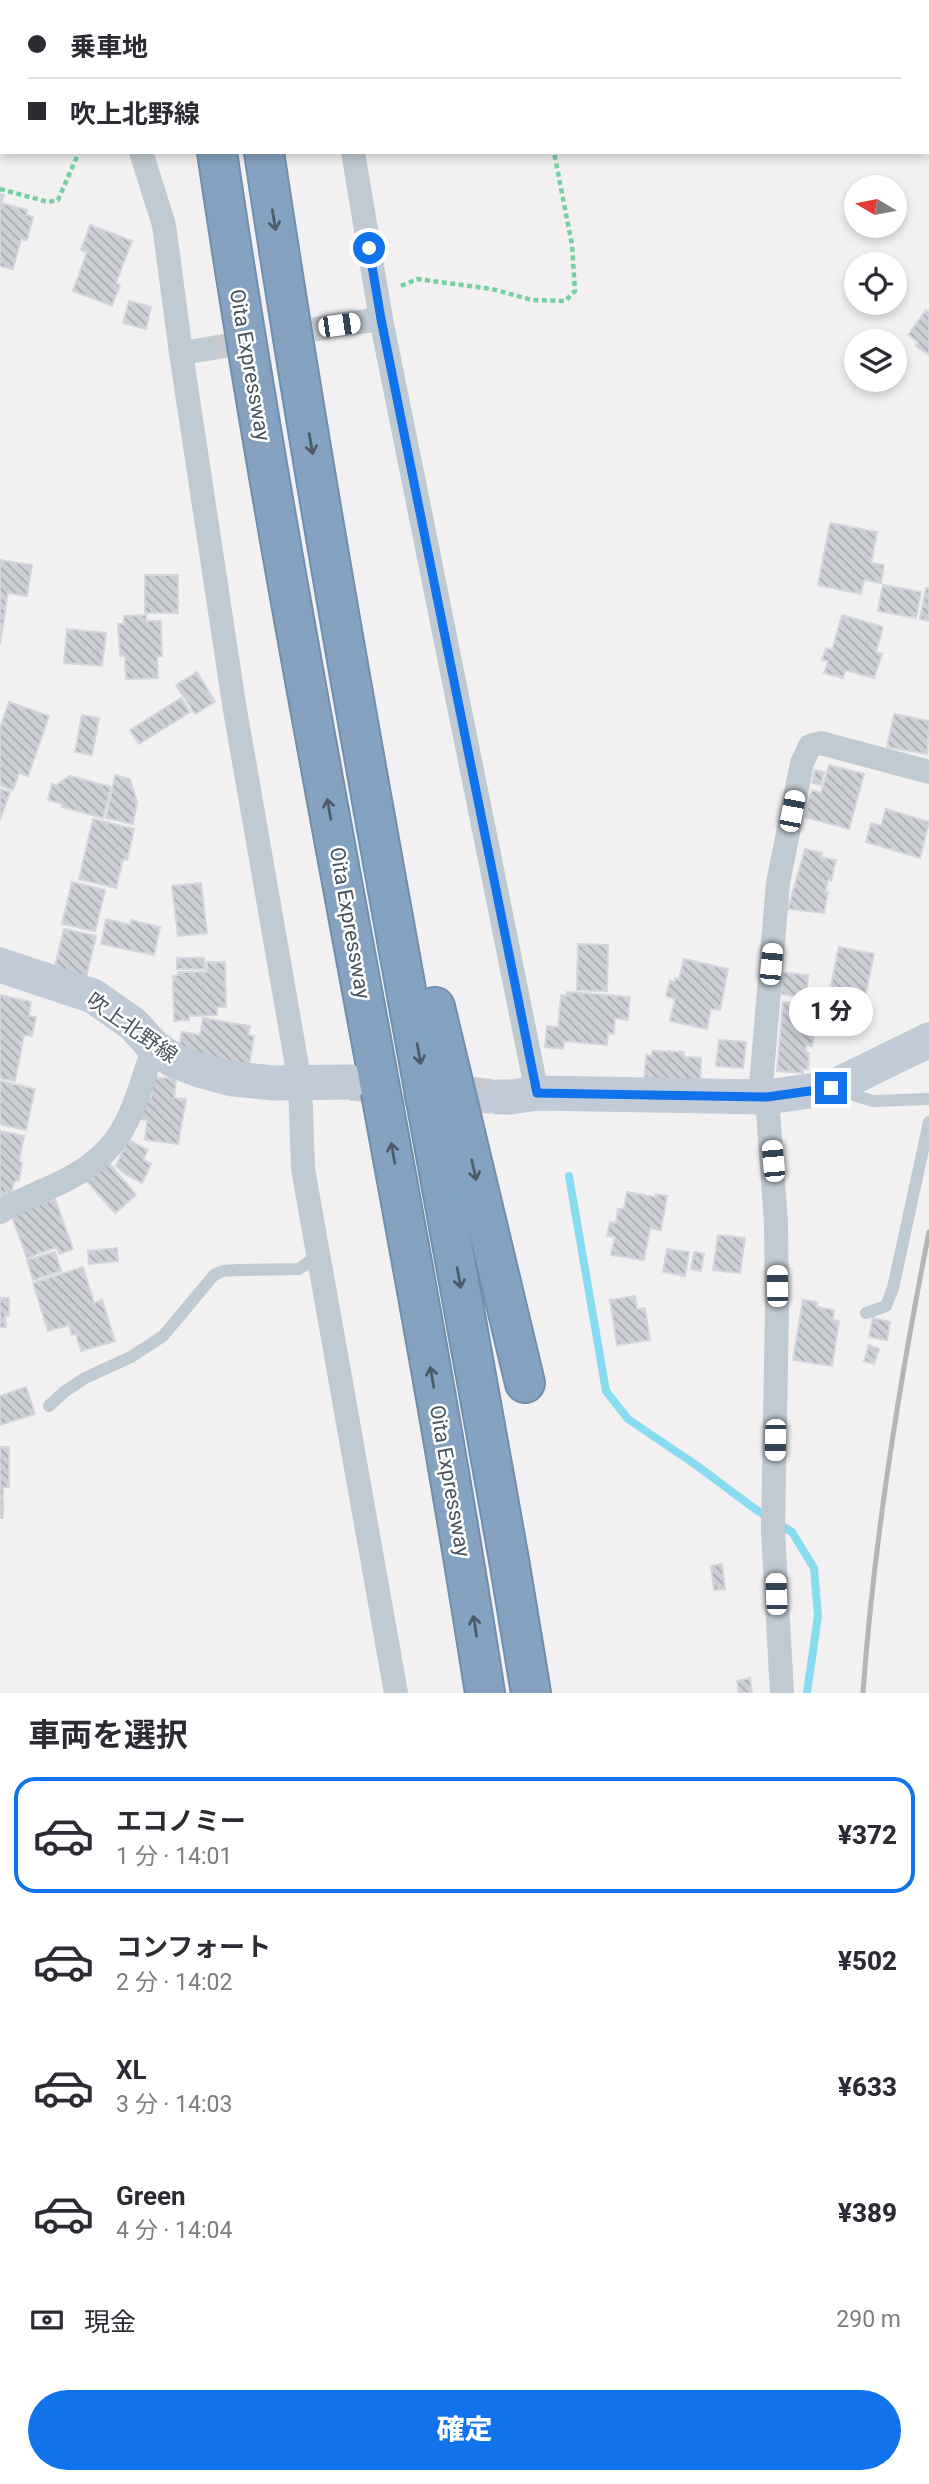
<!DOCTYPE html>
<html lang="ja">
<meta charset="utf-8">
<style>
body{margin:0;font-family:Roboto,"Noto Sans JP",sans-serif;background:#f7f7f7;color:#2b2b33;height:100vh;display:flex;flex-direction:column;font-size:26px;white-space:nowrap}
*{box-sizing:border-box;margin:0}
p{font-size:23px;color:#7c7c81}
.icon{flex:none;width:38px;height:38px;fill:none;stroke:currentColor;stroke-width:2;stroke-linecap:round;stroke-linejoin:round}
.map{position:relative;height:1693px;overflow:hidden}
.panel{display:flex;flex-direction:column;background:#fff;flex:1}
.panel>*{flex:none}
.guide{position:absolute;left:0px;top:0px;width:929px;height:154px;box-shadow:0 4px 10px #0003;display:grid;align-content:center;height:154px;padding:0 28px;background:#fff}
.needle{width:46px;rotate:280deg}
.fabs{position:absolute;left:844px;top:175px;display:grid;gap:14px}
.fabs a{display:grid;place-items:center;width:63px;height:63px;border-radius:50%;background:#fff;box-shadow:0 4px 10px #0003;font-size:35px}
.end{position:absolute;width:32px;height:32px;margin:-16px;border:9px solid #1173eb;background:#fff;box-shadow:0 0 0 4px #fff}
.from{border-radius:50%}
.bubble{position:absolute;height:49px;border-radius:24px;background:#fff;box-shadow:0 4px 10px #0003;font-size:23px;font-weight:800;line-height:49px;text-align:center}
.car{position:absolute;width:21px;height:42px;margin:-21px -10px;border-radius:9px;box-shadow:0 0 5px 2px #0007;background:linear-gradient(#fff 24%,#345 0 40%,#fff 0 76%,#345 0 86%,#fff 0)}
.guide b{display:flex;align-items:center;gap:24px;height:66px;font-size:26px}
.guide b+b{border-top:2px solid #e1e1e2}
.guide i{width:18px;height:18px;background:#2b2b33}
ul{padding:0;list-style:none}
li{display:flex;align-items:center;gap:21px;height:116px;margin:0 14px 10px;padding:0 14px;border:4px solid transparent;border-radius:21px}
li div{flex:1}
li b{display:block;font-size:26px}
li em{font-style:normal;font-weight:800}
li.selected{border-color:#1173eb}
li>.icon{width:63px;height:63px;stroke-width:1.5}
h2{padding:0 28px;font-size:32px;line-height:84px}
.pay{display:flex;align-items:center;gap:18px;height:77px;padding:0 28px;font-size:26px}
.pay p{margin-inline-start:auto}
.primary-button{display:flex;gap:14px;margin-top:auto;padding:14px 28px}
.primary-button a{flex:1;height:80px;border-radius:42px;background:#1173eb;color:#fff;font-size:28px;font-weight:800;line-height:80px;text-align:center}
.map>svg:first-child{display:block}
</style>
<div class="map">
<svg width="929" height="1693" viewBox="0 0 929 1693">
<defs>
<pattern id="building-back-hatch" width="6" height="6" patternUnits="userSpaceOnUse" patternTransform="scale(1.75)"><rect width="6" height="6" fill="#cccfd5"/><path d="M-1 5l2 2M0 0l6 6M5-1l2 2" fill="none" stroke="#a7abb0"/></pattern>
</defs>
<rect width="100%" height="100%" fill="#f2f0f0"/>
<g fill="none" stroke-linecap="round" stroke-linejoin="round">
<path stroke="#88dcf0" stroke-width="8" d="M 569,1176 L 606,1391 L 628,1419 L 696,1465 L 755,1509 L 792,1532 L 814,1568 L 818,1616 L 807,1693"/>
</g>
<g fill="url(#building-back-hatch)" stroke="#d3d6dc" stroke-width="2">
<path d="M 0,194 L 4,195 L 1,203 L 27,210 L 26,215 L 33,217 L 27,240 L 21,239 L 13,269 L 0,266 Z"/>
<path d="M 90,225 L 132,241 L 116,283 L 120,285 L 112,306 L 73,291 L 87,252 L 81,250 Z"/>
<path d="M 129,301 L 151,307 L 146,329 L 123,323 Z"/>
<path d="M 926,310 L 929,312 L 929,355 L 916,346 L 918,342 L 908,335 Z"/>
<path d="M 830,523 L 877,532 L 871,563 L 884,565 L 881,583 L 864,580 L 861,594 L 818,585 Z"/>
<path d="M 0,560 L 32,565 L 27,596 L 8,593 L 0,644 Z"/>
<rect x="145" y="575" width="33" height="38"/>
<path d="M 883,585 L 921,592 L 916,618 L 878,611 Z"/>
<path d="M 926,588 L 929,588 L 929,621 L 920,619 Z"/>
<path d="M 146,615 L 146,621 L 161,621 L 162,656 L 157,657 L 158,678 L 126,679 L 125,656 L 120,656 L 118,624 L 124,624 L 124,616 Z"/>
<path d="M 842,615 L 883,627 L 876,652 L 882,654 L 874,678 L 845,670 L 843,678 L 824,673 L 828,661 L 822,660 L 826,648 L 832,650 Z"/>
<path d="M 67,629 L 106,633 L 102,666 L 64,663 Z"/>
<path d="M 197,672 L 215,702 L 195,714 L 176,685 Z"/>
<path d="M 181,698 L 190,712 L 139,744 L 130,730 Z"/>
<path d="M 9,702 L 49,716 L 28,776 L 19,773 L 13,790 L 0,785 L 0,728 Z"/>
<path d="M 894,714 L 929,721 L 927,754 L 887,747 Z"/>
<path d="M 82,715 L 99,718 L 92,755 L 75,752 Z"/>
<path d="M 829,765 L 864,774 L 849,829 L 805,817 L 812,790 L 821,793 Z"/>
<path d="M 815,770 L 824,772 L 821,785 L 812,783 Z"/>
<path d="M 115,775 L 130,779 L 137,802 L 133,824 L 106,818 Z"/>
<path d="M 70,776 L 111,787 L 103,818 L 62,807 L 63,804 L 48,800 L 52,784 L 56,785 Z"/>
<path d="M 0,789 L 10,792 L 0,820 Z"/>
<path d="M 886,809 L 929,822 L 920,858 L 866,842 L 871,823 L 881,826 Z"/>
<path d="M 93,819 L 134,829 L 127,860 L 123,859 L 116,888 L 79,879 Z"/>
<path d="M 805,849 L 822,853 L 821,857 L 836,860 L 831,881 L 828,880 L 825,892 L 828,892 L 824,913 L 788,909 Z"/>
<path d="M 72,882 L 105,890 L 95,931 L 62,924 Z"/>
<path d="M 201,883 L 207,933 L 178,936 L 172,886 Z"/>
<path d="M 106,919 L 130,925 L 131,920 L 160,927 L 154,955 L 101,944 Z"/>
<path d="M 64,929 L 96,936 L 86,978 L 54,970 Z"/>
<path d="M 578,944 L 608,945 L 607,991 L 577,990 Z"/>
<path d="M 839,947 L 874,954 L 863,1007 L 828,999 Z"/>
<path d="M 177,958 L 204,958 L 205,969 L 177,969 Z"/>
<path d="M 684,959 L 728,969 L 720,1010 L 711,1009 L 707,1029 L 670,1021 L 675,999 L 666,996 L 670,981 L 675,982 L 675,978 L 679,979 Z"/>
<path d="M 207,962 L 225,962 L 226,1007 L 217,1007 L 217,1015 L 189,1016 L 189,1020 L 174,1021 L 173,976 L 178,975 L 178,972 L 207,972 Z"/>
<path d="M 783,973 L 808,975 L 806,997 L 781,994 Z"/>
<path d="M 567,992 L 630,997 L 628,1020 L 615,1018 L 614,1034 L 608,1033 L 607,1045 L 564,1041 L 563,1049 L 545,1047 L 547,1026 L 558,1027 L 561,995 L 567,996 Z"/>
<path d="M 0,995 L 31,1002 L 29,1016 L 36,1017 L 32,1036 L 24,1035 L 15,1081 L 0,1078 Z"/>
<path d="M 783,1002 L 809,1005 L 807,1026 L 815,1026 L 812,1046 L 806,1045 L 806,1053 L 809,1053 L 808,1069 L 803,1069 L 803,1073 L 777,1071 Z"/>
<path d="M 203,1018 L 250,1026 L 248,1035 L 254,1036 L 248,1071 L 179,1048 L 182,1032 L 200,1035 Z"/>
<path d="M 719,1040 L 746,1042 L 743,1068 L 716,1066 Z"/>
<path d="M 652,1051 L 684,1052 L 684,1057 L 701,1058 L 700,1087 L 644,1085 L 646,1055 L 652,1056 Z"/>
<path d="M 153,1077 L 176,1079 L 174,1098 L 186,1099 L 178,1144 L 145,1140 L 147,1120 L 140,1119 L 144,1096 L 151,1097 Z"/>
<path d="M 0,1081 L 35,1089 L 26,1130 L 0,1124 Z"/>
<path d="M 0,1131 L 24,1136 L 19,1161 L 22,1163 L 19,1180 L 14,1182 L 11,1194 L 6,1192 L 5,1198 L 0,1196 Z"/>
<path d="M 128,1140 L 148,1150 L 143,1160 L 151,1164 L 142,1183 L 125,1174 L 116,1166 Z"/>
<path d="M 108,1162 L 136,1195 L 115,1213 L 87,1181 Z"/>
<path d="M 627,1192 L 656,1197 L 656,1194 L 667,1196 L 661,1230 L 650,1228 L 644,1260 L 611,1255 L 615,1237 L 607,1236 L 610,1222 L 616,1223 L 618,1209 L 624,1209 Z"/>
<path d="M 55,1199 L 73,1249 L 59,1254 L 57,1247 L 27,1258 L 11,1214 Z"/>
<path d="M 718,1235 L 745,1238 L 740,1273 L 713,1270 Z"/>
<path d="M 117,1248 L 118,1261 L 89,1264 L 88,1251 Z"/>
<path d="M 667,1249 L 689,1252 L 685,1276 L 663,1272 Z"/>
<path d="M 55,1252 L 61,1271 L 33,1280 L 27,1260 Z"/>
<path d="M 694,1252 L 704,1254 L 701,1271 L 691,1269 Z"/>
<path d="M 83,1267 L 94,1303 L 102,1300 L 115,1341 L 81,1351 L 76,1334 L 72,1335 L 69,1325 L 48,1331 L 33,1283 Z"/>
<path d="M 635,1296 L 637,1309 L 645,1308 L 650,1340 L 617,1345 L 610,1300 Z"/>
<path d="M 0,1298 L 9,1298 L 9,1316 L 5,1316 L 6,1327 L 0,1327 Z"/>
<path d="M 803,1300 L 817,1302 L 817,1307 L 834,1310 L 833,1320 L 839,1321 L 832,1366 L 793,1360 Z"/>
<path d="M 873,1318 L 890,1322 L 887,1340 L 869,1337 Z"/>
<path d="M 869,1345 L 879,1349 L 874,1364 L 864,1361 Z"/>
<path d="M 26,1387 L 35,1414 L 0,1425 L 0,1396 Z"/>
<path d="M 0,1447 L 9,1447 L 9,1487 L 3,1487 L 3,1518 L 0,1518 Z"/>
<path d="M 722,1564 L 725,1589 L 714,1590 L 711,1566 Z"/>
<path d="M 750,1678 L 752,1693 L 739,1693 L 737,1681 Z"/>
</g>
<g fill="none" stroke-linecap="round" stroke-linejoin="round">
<path stroke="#c7c9cc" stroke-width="24" stroke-dasharray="24 12" stroke-linecap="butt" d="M 207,349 L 339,325"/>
<path stroke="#c7c9cc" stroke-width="35" stroke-dasharray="35 18" stroke-linecap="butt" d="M 351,1083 L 498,1097"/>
<defs>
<g id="motorway">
<path d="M 194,0 L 195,2"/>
<path d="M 241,0 L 242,2"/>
<path d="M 217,152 C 293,668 405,1178 485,1693"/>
<path d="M 264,152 C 335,625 427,1095 510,1566 L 531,1693"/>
<path d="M 435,1007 L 525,1383"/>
</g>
</defs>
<use href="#motorway" stroke="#718eac" stroke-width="42"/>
<g stroke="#73d1a1" stroke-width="4.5" stroke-dasharray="5 3.5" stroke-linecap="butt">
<path d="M 653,2 L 659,0"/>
<path d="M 0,189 L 48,202 L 58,200 L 79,152"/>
<path d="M 401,286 L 417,279 L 492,289 L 532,300 L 565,301 L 575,291 L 572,245 L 554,152"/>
</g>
<g stroke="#c0cad2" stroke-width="12">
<path d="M 840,1091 L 873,1101 L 929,1099"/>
<path d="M 866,1313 L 886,1306 L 893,1288 L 929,1122"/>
<path d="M 49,1406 L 64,1392 L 85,1378 L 131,1357 L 163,1336 L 214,1275 L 223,1271 L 239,1270 L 299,1269 L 318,1255"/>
</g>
<g stroke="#c0cad2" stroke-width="24">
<path d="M 111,0 L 111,2"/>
<path d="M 327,0 L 328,2"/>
<path d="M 141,152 L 164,225 L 181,353 L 234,704 L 300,1083 L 303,1169 L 396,1693"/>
<path d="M 353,152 L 381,319 L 537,1093"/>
<path d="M 339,325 L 381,319"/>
<path d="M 181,353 L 207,349"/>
<path d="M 760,1097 L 778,883 L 802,763 L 810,746 L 821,743 L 929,772"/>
<path d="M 767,1097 L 776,1223 L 777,1308 L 773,1531 L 782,1693"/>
<path d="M 0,1212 C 22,1197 50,1190 73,1176 C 129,1145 134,1103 154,1047"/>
</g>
<g stroke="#c0cbd7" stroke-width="35">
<path d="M 0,965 L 93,996 L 133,1024 L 154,1047 L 173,1060 L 199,1070 L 233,1079 L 275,1083 L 349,1082"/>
<path d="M 498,1097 L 511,1097 L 537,1093 L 767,1097 L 831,1088 L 929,1040"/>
</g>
<use href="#motorway" stroke="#85a3c1" stroke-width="38"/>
<path stroke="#b2b5ba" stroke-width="5" d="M 863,1693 C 874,1538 899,1384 929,1232"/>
</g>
<defs><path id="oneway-shaft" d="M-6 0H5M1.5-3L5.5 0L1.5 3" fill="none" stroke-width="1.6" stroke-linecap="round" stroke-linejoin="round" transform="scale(1.75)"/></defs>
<g stroke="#4d5b68">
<use href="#oneway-shaft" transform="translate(274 220) rotate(81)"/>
<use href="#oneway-shaft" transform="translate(311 444) rotate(80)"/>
<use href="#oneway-shaft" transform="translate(329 809) rotate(-100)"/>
<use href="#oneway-shaft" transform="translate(419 1054) rotate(80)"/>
<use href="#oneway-shaft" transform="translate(393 1153) rotate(-100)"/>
<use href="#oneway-shaft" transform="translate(474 1170) rotate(77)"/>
<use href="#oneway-shaft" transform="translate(459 1278) rotate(80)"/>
<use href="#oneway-shaft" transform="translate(432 1377) rotate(-100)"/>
<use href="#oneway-shaft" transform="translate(475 1626) rotate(-99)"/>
</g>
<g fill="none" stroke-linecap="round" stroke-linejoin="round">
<path stroke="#1173eb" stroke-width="9" d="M 369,248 L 381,319 L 537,1093 L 767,1097 L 831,1088"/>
</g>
<g text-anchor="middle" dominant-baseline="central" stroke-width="5" stroke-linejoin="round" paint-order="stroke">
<g font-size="21" fill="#47535e" stroke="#fff">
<text transform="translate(250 365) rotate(80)">Oita Expressway</text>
<text transform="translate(350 923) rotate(80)">Oita Expressway</text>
<text transform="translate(132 1028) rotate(35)">吹上北野線</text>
<text transform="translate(450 1481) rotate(80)">Oita Expressway</text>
</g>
</g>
</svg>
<div class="fabs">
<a><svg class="needle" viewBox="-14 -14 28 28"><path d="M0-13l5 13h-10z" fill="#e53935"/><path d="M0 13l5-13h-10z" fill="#7c7c81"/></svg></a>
<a><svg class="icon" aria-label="locate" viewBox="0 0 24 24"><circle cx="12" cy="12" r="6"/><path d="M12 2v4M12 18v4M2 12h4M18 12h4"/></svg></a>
<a><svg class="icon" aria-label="layers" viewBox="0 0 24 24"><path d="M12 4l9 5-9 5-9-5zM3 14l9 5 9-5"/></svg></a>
</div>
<i class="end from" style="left:369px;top:248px"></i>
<i class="end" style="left:831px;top:1088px"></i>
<div class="bubble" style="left:789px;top:987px;width:84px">1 分</div>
<i class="car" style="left:339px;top:325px;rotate:82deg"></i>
<i class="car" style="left:792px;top:811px;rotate:11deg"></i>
<i class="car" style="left:771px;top:964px;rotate:5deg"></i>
<i class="car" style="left:773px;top:1161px;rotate:355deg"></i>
<i class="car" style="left:777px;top:1286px;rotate:359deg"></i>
<i class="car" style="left:775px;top:1440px;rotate:181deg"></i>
<i class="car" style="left:776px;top:1594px;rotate:358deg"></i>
<div class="guide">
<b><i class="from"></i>乗車地</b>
<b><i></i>吹上北野線</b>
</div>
</div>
<section class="panel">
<h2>車両を選択</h2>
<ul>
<li class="selected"><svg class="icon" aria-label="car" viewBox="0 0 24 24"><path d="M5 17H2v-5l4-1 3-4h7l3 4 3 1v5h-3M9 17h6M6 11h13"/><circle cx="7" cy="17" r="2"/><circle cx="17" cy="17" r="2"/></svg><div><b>エコノミー</b><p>1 分 · 14:01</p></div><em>¥372</em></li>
<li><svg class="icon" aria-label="car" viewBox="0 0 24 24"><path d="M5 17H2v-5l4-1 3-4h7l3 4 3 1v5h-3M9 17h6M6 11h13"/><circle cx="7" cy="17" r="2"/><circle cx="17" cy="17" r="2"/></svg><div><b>コンフォート</b><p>2 分 · 14:02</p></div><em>¥502</em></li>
<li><svg class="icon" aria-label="car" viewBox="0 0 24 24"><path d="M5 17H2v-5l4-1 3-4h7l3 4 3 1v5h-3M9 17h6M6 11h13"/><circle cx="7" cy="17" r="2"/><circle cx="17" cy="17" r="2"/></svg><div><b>XL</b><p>3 分 · 14:03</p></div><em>¥633</em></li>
<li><svg class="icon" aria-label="car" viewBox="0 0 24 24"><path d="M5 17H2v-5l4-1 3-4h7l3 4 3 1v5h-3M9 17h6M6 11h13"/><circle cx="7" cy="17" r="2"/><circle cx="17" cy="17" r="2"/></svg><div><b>Green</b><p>4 分 · 14:04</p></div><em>¥389</em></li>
</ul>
<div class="pay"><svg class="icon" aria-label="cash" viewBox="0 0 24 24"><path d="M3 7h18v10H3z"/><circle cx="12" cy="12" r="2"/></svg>現金<p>290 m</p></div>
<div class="primary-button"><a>確定</a></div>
</section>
